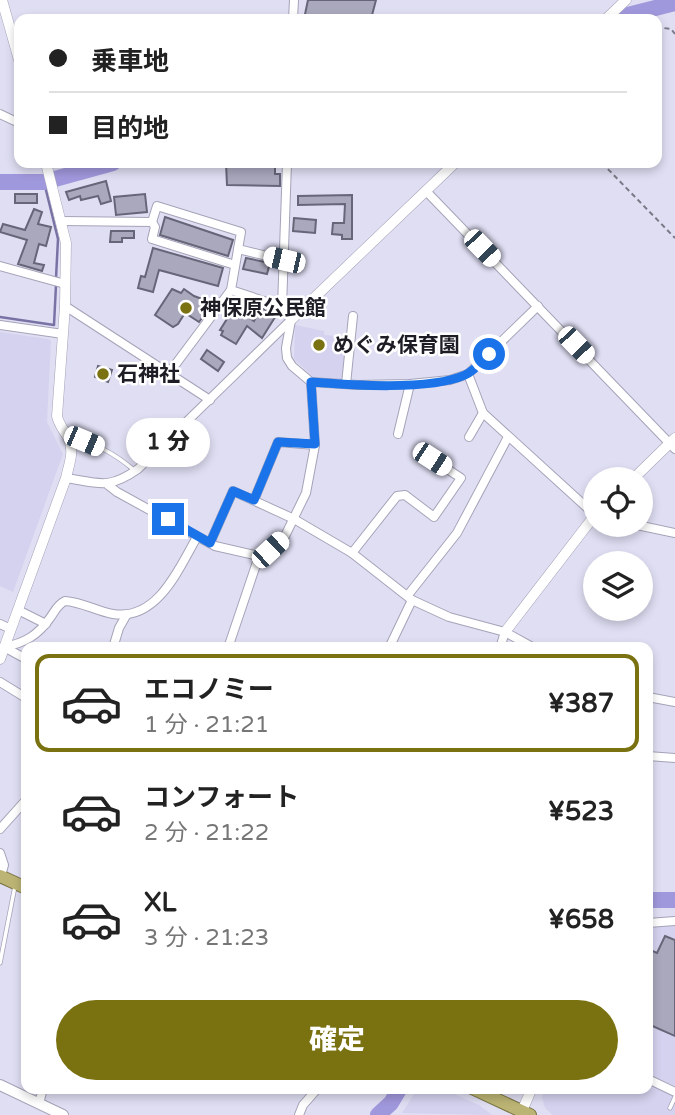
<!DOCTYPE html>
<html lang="ja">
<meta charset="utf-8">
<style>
body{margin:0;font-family:"Varela Round","Noto Sans JP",sans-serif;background:#f2f2f2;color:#222;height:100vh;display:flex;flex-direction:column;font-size:26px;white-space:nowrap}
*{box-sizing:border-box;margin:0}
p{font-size:23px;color:#767676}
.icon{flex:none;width:38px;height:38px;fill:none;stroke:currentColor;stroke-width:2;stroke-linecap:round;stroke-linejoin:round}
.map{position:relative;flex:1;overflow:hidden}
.drawer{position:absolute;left:21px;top:642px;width:632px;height:452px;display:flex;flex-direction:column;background:#fff;border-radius:14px;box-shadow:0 4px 10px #0003}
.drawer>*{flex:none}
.top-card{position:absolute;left:14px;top:14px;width:648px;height:154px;border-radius:14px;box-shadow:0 4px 10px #0003;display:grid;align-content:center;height:154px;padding:0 35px;background:#fff}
.controls{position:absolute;left:583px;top:467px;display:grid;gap:14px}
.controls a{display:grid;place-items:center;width:70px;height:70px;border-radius:50%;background:#fff;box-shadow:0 4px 10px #0003;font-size:35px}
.end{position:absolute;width:32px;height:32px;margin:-16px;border:9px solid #1a73e8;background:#fff;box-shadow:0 0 0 4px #fff}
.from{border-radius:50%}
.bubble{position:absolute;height:49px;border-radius:24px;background:#fff;box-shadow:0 4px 10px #0003;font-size:23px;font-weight:800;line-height:49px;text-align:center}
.car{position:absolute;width:21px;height:42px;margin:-21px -10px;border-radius:9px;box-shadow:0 0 5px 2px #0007;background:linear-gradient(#fff 24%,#345 0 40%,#fff 0 76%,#345 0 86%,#fff 0)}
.top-card b{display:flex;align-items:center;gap:24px;height:66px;font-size:26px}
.top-card b+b{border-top:2px solid #e0e0e0}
.top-card i{width:18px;height:18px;background:#222}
ul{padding:12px 0 0;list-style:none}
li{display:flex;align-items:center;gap:21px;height:98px;margin:0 14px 10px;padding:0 21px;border:4px solid transparent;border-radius:14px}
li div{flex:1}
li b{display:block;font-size:26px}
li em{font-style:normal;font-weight:800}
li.selected{border-color:#7a7111}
li>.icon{width:63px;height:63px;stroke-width:1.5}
.button{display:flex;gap:14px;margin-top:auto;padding:14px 35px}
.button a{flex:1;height:80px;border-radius:42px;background:#7a7111;color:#fff;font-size:28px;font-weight:800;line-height:80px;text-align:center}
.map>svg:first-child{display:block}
</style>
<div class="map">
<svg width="675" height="1115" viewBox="0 0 675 1115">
<rect width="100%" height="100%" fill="#dfdef3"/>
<g fill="#d5d2ef">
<path d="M 295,325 L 324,331 L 324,335 L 347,337 L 344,382 L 317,380 L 294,359 Z"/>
<path d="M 0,332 L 48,339 L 51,341 L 47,422 L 63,454 L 13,592 L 0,586 Z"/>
<path d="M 675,925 L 675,1086 L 648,1074 L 648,933 L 655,926 Z"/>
<path d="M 648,1084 L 675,1096 L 675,1115 L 553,1115 L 545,1108 L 542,1097 L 545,1089 L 648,1088 Z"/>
<path d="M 443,1089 L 479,1105 L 492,1115 L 402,1113 L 417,1089 Z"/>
</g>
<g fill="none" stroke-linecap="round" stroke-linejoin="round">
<g stroke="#7973a5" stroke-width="2.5">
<path d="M 44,182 L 58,239 L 56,278"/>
<path d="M 0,317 L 54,325 L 56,285"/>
</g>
<g stroke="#a098dc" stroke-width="16">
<path d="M 612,19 L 675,3"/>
<path d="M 0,182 L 44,182 L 113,163"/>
<path d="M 648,900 L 675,900"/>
<path d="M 378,1115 L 391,1103 L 400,1088"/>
</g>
</g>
<g fill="#aaa8bd" stroke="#676679" stroke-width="2">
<path d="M 308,0 L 376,0 L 371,19 L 304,19 Z"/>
<path d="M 226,163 L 275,163 L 275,174 L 280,174 L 280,186 L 227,185 Z"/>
<path d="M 106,181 L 111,201 L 101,204 L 98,196 L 81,200 L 80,196 L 69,200 L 66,192 Z"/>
<rect x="15" y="194" width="22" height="9"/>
<path d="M 145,194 L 147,212 L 116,215 L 114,197 Z"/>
<path d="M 352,195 L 352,239 L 342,239 L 342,235 L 332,234 L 333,223 L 344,223 L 345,204 L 298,205 L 298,196 Z"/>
<path d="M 34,209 L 42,212 L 38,224 L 51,227 L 46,246 L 39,244 L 34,263 L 44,265 L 42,271 L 18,264 L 27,240 L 0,232 L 3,224 L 25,230 Z"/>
<path d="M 165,217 L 233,240 L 228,256 L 160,235 Z"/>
<path d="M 294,218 L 316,220 L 315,233 L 293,231 Z"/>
<path d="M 111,231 L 134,231 L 134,238 L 122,238 L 122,242 L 110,242 Z"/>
<path d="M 153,248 L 223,268 L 218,286 L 159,270 L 153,292 L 138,288 L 141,276 L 145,277 Z"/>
<path d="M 246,258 L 270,263 L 267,274 L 243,269 Z"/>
<path d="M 172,289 L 181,293 L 184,289 L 194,296 L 213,303 L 199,322 L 185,313 L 178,324 L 173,327 L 155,315 Z"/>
<path d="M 234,308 L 254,321 L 261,308 L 277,314 L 262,338 L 247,326 L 236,344 L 221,335 L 223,331 L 220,330 Z"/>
<path d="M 207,350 L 224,362 L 218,371 L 201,359 Z"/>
<path d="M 98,366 L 112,370 L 108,382 L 95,377 Z"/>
<path d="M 665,936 L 675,940 L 675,1036 L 648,1024 L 648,949 L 657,953 Z"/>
</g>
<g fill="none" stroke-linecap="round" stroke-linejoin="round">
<defs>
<g id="service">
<path d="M 70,438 C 96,443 115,454 134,470"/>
<path d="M 0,963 L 15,886"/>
<path d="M 670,1108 L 675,1097"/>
</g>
<g id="minor">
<path d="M 293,19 L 294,0"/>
<path d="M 0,114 L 19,123"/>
<path d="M 287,163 L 282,307 L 291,320 L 286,348 L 287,358 L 292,366 L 311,382 L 358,385 L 410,384 L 450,380 L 468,374 L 538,306"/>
<path d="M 426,191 L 675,449"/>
<path d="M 62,221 L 152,222 L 157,206 L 241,232 L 231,290 L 282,307"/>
<path d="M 152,222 L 155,227 L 152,239 L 235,265"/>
<path d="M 238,249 L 284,260"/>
<path d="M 0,266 L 65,284"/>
<path d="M 65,306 L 210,400"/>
<path d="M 0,325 L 63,334"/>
<path d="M 169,373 L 231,290"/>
<path d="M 468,374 L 483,413 L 595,515"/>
<path d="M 346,384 L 353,316"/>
<path d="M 398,434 L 410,384"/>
<path d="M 469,437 L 483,413"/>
<path d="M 66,478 C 99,483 108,490 138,469 L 291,320"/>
<path d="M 108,485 L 117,492 L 215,546 L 259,556 L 270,550 L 285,536 L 306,493 L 315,445 L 311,382"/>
<path d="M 254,500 L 278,442 L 315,445"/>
<path d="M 637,525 L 675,533"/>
<path d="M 210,543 L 233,491 L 294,519 L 352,553 L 412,600 L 449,617 L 505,632 L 534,648"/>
<path d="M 352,553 L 397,496 L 405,495 L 434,517 L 461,478 L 432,459"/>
<path d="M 408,595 L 457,533 L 508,437"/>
<path d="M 18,610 L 46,624"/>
<path d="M 0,624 L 11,629"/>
<path d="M 4,647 C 25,643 38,635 50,618 C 55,611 57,605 65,601 C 82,602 96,611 113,614 C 158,621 179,568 197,537"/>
<path d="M 4,647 L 26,659"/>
<path d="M 113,648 L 119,628 L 127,614"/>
<path d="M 228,648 L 259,556"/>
<path d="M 389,648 L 412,600"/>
<path d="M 500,648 L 505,632"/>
<path d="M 0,682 L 26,698"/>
<path d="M 648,697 L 675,702"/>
<path d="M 648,756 L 675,758"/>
<path d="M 0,829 L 26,800"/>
<path d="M 0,853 L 4,865 L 1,876"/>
<path d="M 648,923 L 675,921"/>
<path d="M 648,1079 L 675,1092"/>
<path d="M 39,1104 L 43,1088"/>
<path d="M 299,1115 L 303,1105 L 318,1088"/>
</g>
<g id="tertiary">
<path d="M 2,0 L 19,60"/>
<path d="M 606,19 L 626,0"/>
<path d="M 291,320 L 455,163"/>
<path d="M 632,480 L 675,438"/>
<path d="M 505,632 L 595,515"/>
<path d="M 0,659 L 66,478 C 69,464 75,451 68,437 C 63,429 59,425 57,416 L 65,306 L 66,243 L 46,163"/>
<path d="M 522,1111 L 532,1088"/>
</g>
<path id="secondary" d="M 0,1085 L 63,1115"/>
<g id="trunk">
<path d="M 0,876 L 26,888"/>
<path d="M 472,1088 L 530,1115"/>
</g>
</defs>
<use href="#service" stroke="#a5a3b8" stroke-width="5"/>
<use href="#minor" stroke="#a5a3b8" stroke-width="10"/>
<use href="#tertiary" stroke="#a5a3b8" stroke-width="11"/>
<use href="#secondary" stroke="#a5a3b8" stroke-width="12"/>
<use href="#trunk" stroke="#797342" stroke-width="14"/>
<g stroke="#7a7987" stroke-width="2" stroke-dasharray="5 3.5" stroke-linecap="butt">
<path d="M 656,27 L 671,29 L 675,34"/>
<path d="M 602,163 L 675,238"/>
</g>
<use href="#service" stroke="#fff" stroke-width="3.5"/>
<use href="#minor" stroke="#fff" stroke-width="8"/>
<use href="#tertiary" stroke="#fff" stroke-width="10"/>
<use href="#secondary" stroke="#fff" stroke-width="10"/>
<use href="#trunk" stroke="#bbb474" stroke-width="12"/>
</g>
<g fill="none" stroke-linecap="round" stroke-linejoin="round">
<path stroke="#1a73e8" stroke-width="9" d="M 168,519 L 210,543 L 233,491 L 254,500 L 278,442 L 315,444 L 311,382 C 350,385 429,391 465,375 C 474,371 482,361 489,354"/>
</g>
<g fill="#7a7111" stroke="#fff" stroke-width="2.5">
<circle cx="186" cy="308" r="7"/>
<circle cx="319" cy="345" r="7"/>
<circle cx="103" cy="374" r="7"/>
</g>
<g text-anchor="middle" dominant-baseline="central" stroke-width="5" stroke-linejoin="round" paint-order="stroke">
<g font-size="21" font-weight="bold" fill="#1e1d25" stroke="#fff" text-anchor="start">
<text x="200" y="308">神保原公民館</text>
<text x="333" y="345">めぐみ保育園</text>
<text x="117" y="374">石神社</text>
</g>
</g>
</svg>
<div class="controls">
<a><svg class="icon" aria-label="locate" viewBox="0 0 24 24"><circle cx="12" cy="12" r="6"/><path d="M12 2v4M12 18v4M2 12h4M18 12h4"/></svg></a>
<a><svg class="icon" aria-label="layers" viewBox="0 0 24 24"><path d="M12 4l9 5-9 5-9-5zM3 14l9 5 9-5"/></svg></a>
</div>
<i class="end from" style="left:489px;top:354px"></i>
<i class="end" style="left:168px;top:519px"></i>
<div class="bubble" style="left:126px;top:418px;width:84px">1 分</div>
<i class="car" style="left:482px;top:248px;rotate:136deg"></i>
<i class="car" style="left:284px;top:260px;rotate:283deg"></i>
<i class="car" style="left:576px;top:345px;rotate:136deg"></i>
<i class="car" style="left:84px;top:441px;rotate:113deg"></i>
<i class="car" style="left:432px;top:459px;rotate:123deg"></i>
<i class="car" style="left:270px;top:550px;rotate:47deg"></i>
<div class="top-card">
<b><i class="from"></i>乗車地</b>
<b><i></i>目的地</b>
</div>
<section class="drawer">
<ul>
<li class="selected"><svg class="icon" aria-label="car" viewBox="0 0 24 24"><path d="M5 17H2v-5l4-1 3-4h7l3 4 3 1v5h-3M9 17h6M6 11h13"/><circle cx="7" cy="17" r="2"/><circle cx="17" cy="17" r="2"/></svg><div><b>エコノミー</b><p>1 分 · 21:21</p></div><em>¥387</em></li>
<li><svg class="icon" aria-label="car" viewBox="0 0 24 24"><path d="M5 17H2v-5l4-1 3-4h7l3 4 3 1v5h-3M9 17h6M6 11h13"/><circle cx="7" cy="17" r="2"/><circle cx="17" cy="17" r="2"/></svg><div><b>コンフォート</b><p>2 分 · 21:22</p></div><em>¥523</em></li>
<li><svg class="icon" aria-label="car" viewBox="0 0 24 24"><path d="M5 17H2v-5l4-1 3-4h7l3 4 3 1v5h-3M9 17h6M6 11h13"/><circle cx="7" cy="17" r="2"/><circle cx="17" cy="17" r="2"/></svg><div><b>XL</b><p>3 分 · 21:23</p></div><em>¥658</em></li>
</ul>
<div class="button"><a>確定</a></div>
</section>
</div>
